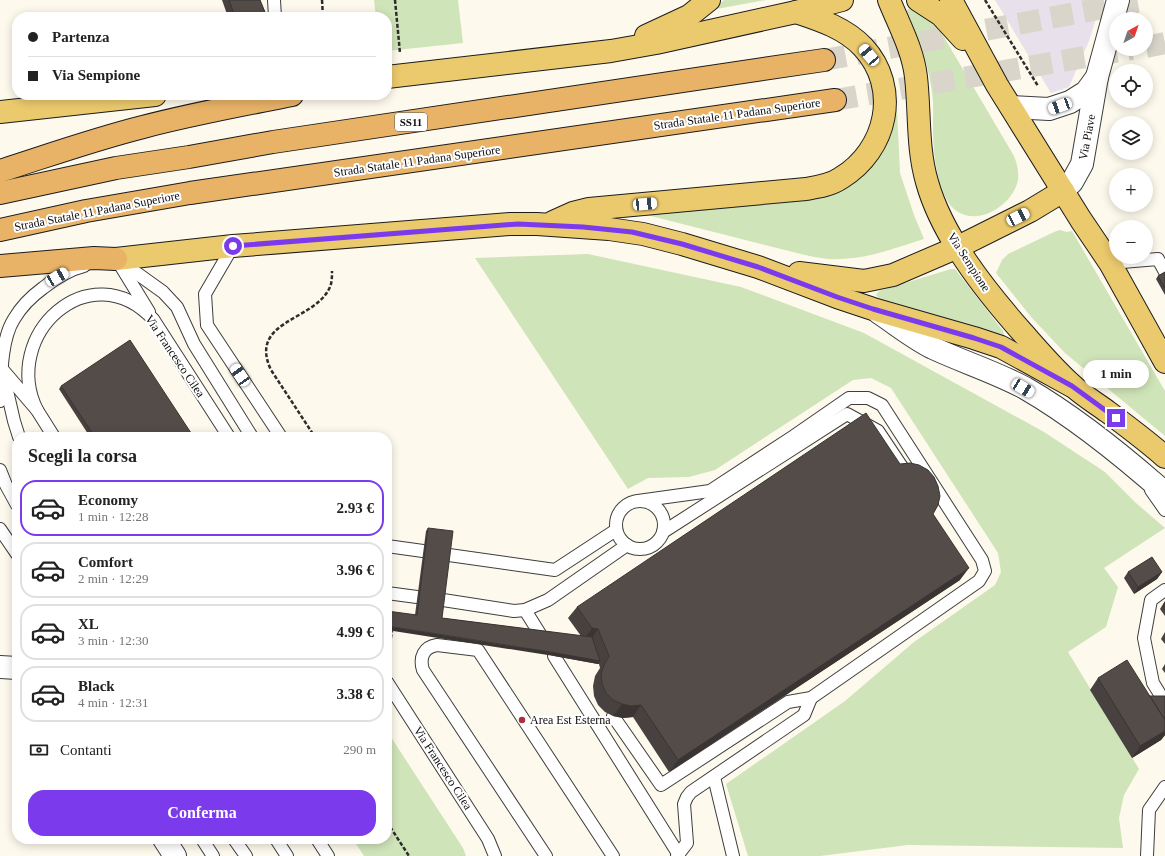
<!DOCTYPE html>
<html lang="it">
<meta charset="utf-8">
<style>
body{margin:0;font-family:"Times New Roman",serif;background:#f2f2f2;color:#222;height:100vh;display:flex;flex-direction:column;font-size:15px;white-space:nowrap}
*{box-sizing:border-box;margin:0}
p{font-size:13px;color:#767676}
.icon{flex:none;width:22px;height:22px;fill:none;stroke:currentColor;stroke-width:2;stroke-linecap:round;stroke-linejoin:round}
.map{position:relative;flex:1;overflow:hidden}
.panel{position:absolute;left:12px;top:432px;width:380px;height:412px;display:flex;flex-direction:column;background:#fff;border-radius:16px;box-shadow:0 2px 10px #0003}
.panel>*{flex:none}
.hud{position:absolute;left:12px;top:12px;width:380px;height:88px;border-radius:16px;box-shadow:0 2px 10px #0003;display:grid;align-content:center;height:88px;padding:0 16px;background:#fff}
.needle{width:26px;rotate:40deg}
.tools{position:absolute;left:1109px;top:12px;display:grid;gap:8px}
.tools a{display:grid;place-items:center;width:44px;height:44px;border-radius:50%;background:#fff;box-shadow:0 2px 10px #0003;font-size:20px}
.end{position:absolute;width:18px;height:18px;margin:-9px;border:5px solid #7c3aed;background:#fff;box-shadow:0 0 0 2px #fff}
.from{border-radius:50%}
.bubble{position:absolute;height:28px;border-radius:14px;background:#fff;box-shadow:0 2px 10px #0003;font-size:13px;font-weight:800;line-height:28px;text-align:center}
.car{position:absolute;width:12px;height:24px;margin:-12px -6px;border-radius:5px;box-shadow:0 0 3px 1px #0007;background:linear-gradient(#fff 24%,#345 0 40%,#fff 0 76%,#345 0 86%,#fff 0)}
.hud b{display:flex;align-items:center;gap:14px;height:38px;font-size:15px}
.hud b+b{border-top:1px solid #e0e0e0}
.hud i{width:10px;height:10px;background:#222}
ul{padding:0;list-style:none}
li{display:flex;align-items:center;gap:12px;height:56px;margin:0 8px 6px;padding:0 8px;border:2px solid #e0e0e0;border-radius:16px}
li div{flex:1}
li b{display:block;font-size:15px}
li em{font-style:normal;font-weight:800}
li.current{border-color:#7c3aed}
li>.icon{width:36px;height:36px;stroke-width:1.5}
h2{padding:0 16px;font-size:18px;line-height:48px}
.pay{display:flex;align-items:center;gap:10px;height:44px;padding:0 16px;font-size:15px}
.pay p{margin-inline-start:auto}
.primary-button{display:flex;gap:8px;margin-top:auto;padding:8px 16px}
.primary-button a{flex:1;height:46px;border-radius:16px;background:#7c3aed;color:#fff;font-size:16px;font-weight:800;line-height:46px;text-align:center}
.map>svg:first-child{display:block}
</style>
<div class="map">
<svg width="1165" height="856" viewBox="0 0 1165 856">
<rect width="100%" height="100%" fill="#fdf9ec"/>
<path fill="#e8e0ea" d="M 995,0 L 1102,0 L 1089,41 L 1069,87 L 1051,93 Z"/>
<g fill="#d0e4b9">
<path d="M 374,0 L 458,0 L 463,43 L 387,51 L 387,17 L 376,17 Z"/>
<path d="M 724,0 L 766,0 L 711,10 Z"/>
<path d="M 908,9 C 921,10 933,23 941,32 L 1014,156 C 1017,164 1019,171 1018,180 C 1013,206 974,230 952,207 C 946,201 943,191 940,183 C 935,165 933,147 933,129 C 933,115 934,100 931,86 C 927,60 918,36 907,11 Z"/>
<path d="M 897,110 L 900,173 L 914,215 L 924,239 C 892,249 862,261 828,259 C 819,258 809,256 801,254 L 643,214 L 803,201 C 814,199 826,197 836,193 C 871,179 891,146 897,110 Z"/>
<path d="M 1060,230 L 1067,232 L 1072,231 L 1165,391 L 1165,436 L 1065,353 L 1032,318 L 996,273 L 1002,260 L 1008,254 L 1054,232 Z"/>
<path d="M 588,254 L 741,287 L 864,333 L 1044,432 L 1105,472 L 1136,503 L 1165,528 L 1104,568 L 1118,587 L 1106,627 L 1068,652 L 1139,769 L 1124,795 L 1119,818 L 1123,848 L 908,845 L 820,856 L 748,856 L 726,784 L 845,701 L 914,642 L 995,585 L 1001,572 L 998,553 L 891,388 L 871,378 L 853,380 L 715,470 L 689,477 L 648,478 L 628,489 L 475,258 Z"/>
<path d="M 951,269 L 955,269 L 1003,331 L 1004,334 L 1003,337 L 980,328 L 879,299 L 876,295 L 879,291 Z"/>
<path d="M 387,731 L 463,848 L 466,856 L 364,856 L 353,839 L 387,839 Z"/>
</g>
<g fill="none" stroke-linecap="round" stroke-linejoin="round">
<g stroke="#d9d5ca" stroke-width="22" stroke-dasharray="22 11" stroke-linecap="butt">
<path d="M 1146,47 L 1165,43"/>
<path d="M 824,60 L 1146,0"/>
<path d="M 835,100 L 1132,49"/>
</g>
<defs>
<g id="service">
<path d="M 274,0 L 275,17"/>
<path d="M 233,246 L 205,294 L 207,325 L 281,437"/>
<path d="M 117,259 L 163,292 L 177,307 L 194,344 L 252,437"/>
<path d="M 119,263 L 149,312"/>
<path d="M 1110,263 L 1158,259 L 1165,272"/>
<path d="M 2,369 L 37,410 L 54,437"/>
<path d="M 5,382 L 14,421 L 19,437"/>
<path d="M 0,401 C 1,378 1,339 14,319 C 21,307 32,296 43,288 C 56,278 68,270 84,266"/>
<path d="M 37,410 C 0,335 90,252 153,319 L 229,437"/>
<path d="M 0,470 L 6,485 L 17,505"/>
<path d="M 1151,490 L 1165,510"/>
<circle cx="640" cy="525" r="24"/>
<path d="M 0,529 L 17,554"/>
<path d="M 663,532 L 847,414 L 878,431 L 908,476"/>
<path d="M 387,546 L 423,551"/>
<path d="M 449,555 L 555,570 L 616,530"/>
<path d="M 387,593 L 417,597"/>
<path d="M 443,600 L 514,611 L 525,610 L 548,600 L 627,545"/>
<path d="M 525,610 L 540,634"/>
<path d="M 554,656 L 679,855"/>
<path d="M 387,682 L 488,839 L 495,856"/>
<path d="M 1163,699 L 1153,683 L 1144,638 L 1151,600 L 1165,590"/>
<path d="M 613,716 L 661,785 L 788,702 L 811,698 L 979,581 L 985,571 L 982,560 L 882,405 L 868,398 L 849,398 L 794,436 L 710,491 L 638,501"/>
<path d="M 714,777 L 733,856"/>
<path d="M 202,839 L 213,856"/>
<path d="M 234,839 L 246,856"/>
<path d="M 276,839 L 287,856"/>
<path d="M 317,839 L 328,856"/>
<path d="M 546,856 L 423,670 C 419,657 424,647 437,645 L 478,650 L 613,856"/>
<path d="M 677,856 L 687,843 L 684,804 L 687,797 L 691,792 L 804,715 L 811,698"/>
<path d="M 1147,856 L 1149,810 L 1165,787"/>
</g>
<g id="minor">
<path d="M 1011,107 L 1049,109 L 1070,102 L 1086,92 L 1097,77"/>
<path d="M 1063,191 L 1072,182 L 1082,164 L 1097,77 L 1118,0"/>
<path d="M 0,667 L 17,668"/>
<path d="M 164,839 L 175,856"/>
</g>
<path id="tertiary" d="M 878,312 C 896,324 913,338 933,348 C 963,362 995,372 1025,388 C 1075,417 1122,455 1165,493"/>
<g id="primary">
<path d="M 889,0 C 899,25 913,50 916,77 C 920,112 917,148 927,182 C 942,236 985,290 1022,332 C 1038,350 1054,369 1072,385 C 1082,395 1096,403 1108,412 C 1128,427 1147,441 1165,457"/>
<path d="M 918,0 L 941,15 L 963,39"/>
<path d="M 951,0 L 997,85 L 1081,220 L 1110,263 L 1165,362"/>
<path d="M 646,36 L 689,16 L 709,0"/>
<path d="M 387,77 L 611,51 L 656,43 L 796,12 L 842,0"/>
<path d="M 0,112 L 155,95"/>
<path d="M 553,222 L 573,213 L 589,209 L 806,189 C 818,187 831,185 841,178 C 887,150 901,88 863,47 C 845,28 820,20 796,12"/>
<path d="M 116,259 L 233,246 L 510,224 L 537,224 L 609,229 L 643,234 L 682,244 L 758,267 L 837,297 L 873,309 L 974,338 L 1001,347 L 1072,386"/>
<path d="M 799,273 L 864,281 L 893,275 L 958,247 L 1030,211 L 1063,191"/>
</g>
<g id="trunk">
<path d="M 0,171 C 47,156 95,139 143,127 C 192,114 242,105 292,95"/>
<path d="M 0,193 L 116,168 L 189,157 L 273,142 L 824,60"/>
<path d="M 0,230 L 86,211 L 190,193 L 835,100"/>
<path d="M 0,266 L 94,258 L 116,259"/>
</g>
</defs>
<use href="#service" stroke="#3e3e3e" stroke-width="14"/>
<use href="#minor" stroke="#3e3e3e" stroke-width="24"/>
<use href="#tertiary" stroke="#3e3e3e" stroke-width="24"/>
<use href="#primary" stroke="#1c1c1c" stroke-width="24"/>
<use href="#trunk" stroke="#1c1c1c" stroke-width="24"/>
<g stroke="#2d2d2d" stroke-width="2.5" stroke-dasharray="4 2" stroke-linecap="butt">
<path d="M 322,0 L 323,17"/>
<path d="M 395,0 L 400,53"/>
<path d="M 985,0 L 1038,86"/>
<path d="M 313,434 L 271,370 C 248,321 313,321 329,289 C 332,284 332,277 332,271"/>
<path d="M 387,662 L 392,631"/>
<path d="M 387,822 L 409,856"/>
</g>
<use href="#service" stroke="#fff" stroke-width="12"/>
<use href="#minor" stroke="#fff" stroke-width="22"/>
<use href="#tertiary" stroke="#fff" stroke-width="22"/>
<use href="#primary" stroke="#ebc96d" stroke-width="22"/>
<use href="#trunk" stroke="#e8b267" stroke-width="22"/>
</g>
<g fill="#47413f">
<path d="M 222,0 L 260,0 L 267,17 L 228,17 Z"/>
<path d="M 1165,272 L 1165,295 L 1156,279 L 1158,276 Z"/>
<path d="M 61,386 L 194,437 L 90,437 L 59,389 Z"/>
<path d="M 933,514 L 960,580 L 669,772 L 633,717 L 623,718 L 613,716 L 605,712 L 598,705 L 594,696 L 593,686 L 595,676 L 600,668 L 599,664 L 598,664 L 554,656 L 415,615 L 426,531 L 428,528 L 442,618 L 581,636 L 568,618 L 577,607 Z"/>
<path d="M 1128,572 L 1162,572 L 1157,579 L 1134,594 L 1124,578 Z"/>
<path d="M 1165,601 L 1165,616 L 1160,609 Z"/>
<path d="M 1165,632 L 1165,644 L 1161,639 Z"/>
<path d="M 1165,664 L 1165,673 L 1162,669 Z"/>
<path d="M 1098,678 L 1150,696 L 1165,696 L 1165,735 L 1161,740 L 1132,758 L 1090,690 Z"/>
</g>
<g fill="#3a3533">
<path d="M 969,568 L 960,580 L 669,772 L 678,760 Z"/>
<path d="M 1162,572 L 1157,579 L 1134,594 L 1138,587 Z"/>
<path d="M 387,626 L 556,653 L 600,661 L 598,664 L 554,656 L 387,630 Z"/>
<path d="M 592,628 L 598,629 L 590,641 L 584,640 Z"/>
<path d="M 622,704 L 641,705 L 633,717 L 623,718 L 613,716 Z"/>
<path d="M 1165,731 L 1165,735 L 1161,740 L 1132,758 L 1140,746 Z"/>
</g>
<g fill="#534c49" stroke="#3a3533">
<path d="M 229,0 L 260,0 L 267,17 L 235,17 Z"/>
<path d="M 1165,272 L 1165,288 L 1158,276 Z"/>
<path d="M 130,340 L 193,436 L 194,437 L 95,437 L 61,386 Z"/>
<path d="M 866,413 L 900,464 L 910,463 L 919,465 L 928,470 L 934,477 L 938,486 L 940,496 L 938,505 L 933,514 L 969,568 L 678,760 L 641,705 L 631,706 L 622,704 L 613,700 L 606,693 L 602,684 L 601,674 L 604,665 L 609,656 L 598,629 L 592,628 L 577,607 Z"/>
<path d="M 428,528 L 453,531 L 442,618 L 592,637 L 600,661 L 556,653 L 387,626 L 387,611 L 417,615 Z"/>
<path d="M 1152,557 L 1162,572 L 1138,587 L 1128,572 Z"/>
<path d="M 1165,602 L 1165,609 L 1163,606 Z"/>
<path d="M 1127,660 L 1165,720 L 1165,731 L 1140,746 L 1098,678 Z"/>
<path d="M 1150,696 L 1165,696 L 1165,720 Z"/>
</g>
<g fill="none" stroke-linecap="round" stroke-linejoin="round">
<path stroke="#7c3aed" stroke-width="5" d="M 233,246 L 518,224 L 583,227 L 632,232 L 682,244 L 758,267 L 837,297 L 873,309 L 974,338 L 1001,347 L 1072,386 L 1116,418"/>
</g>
<circle fill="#ad313b" stroke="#fff" stroke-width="1.5" cx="522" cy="720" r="4"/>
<g text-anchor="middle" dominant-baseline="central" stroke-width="4" stroke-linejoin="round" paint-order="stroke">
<rect fill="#fff" stroke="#545454" stroke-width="1" x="395" y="113" width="32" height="18" rx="3"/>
<g font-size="11" font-weight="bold" fill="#0b0b0b">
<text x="411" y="122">SS11</text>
</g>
<g font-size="12" fill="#0b0b0b" stroke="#fff">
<text transform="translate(737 114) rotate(-8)">Strada Statale 11 Padana Superiore</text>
<text transform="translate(1087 137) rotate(-79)">Via Piave</text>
<text transform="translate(417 161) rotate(-8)">Strada Statale 11 Padana Superiore</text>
<text transform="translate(97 211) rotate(-11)">Strada Statale 11 Padana Superiore</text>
<text transform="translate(969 262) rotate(57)">Via Sempione</text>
<text transform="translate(175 356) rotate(56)">Via Francesco Cilea</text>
<text transform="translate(443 768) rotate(57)">Via Francesco Cilea</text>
</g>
<g font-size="12" fill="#0b0b0b" stroke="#fff" text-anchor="start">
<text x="530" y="720">Area Est Esterna</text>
</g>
</g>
</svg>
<div class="tools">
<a><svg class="needle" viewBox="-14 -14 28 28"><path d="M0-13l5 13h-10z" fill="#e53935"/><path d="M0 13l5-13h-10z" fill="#767676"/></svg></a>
<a><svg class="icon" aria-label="locate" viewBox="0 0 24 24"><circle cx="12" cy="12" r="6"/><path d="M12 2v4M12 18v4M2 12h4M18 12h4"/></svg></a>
<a><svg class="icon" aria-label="layers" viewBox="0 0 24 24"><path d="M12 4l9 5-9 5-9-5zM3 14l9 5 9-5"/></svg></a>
<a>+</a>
<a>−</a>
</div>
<i class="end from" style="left:233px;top:246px"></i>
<i class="end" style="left:1116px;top:418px"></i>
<div class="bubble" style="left:1083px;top:360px;width:66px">1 min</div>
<i class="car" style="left:869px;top:55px;rotate:320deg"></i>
<i class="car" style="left:1060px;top:106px;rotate:250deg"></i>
<i class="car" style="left:645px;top:204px;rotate:85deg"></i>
<i class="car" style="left:1018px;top:217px;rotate:63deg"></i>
<i class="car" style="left:57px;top:277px;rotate:60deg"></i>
<i class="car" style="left:240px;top:375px;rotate:326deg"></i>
<i class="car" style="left:1023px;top:388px;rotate:121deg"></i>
<div class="hud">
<b><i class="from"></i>Partenza</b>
<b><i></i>Via Sempione</b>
</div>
<section class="panel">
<h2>Scegli la corsa</h2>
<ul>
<li class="current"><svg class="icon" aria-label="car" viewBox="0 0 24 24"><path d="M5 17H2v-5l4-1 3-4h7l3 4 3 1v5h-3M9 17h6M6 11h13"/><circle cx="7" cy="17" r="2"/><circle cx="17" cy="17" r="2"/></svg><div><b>Economy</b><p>1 min · 12:28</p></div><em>2.93 €</em></li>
<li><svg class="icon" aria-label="car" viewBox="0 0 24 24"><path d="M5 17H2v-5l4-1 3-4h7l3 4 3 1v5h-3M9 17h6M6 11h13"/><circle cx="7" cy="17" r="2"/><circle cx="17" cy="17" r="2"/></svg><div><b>Comfort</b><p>2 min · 12:29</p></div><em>3.96 €</em></li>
<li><svg class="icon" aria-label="car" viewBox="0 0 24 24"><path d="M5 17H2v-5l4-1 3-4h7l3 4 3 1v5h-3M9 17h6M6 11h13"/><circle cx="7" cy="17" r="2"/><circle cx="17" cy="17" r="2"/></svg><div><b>XL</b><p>3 min · 12:30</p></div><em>4.99 €</em></li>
<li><svg class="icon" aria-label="car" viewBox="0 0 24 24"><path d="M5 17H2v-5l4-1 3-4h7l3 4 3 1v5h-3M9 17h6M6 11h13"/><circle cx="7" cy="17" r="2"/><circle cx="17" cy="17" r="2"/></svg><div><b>Black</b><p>4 min · 12:31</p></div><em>3.38 €</em></li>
</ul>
<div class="pay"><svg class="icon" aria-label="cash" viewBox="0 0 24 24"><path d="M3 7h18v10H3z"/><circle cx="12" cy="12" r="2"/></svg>Contanti<p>290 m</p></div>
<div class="primary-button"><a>Conferma</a></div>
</section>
</div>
